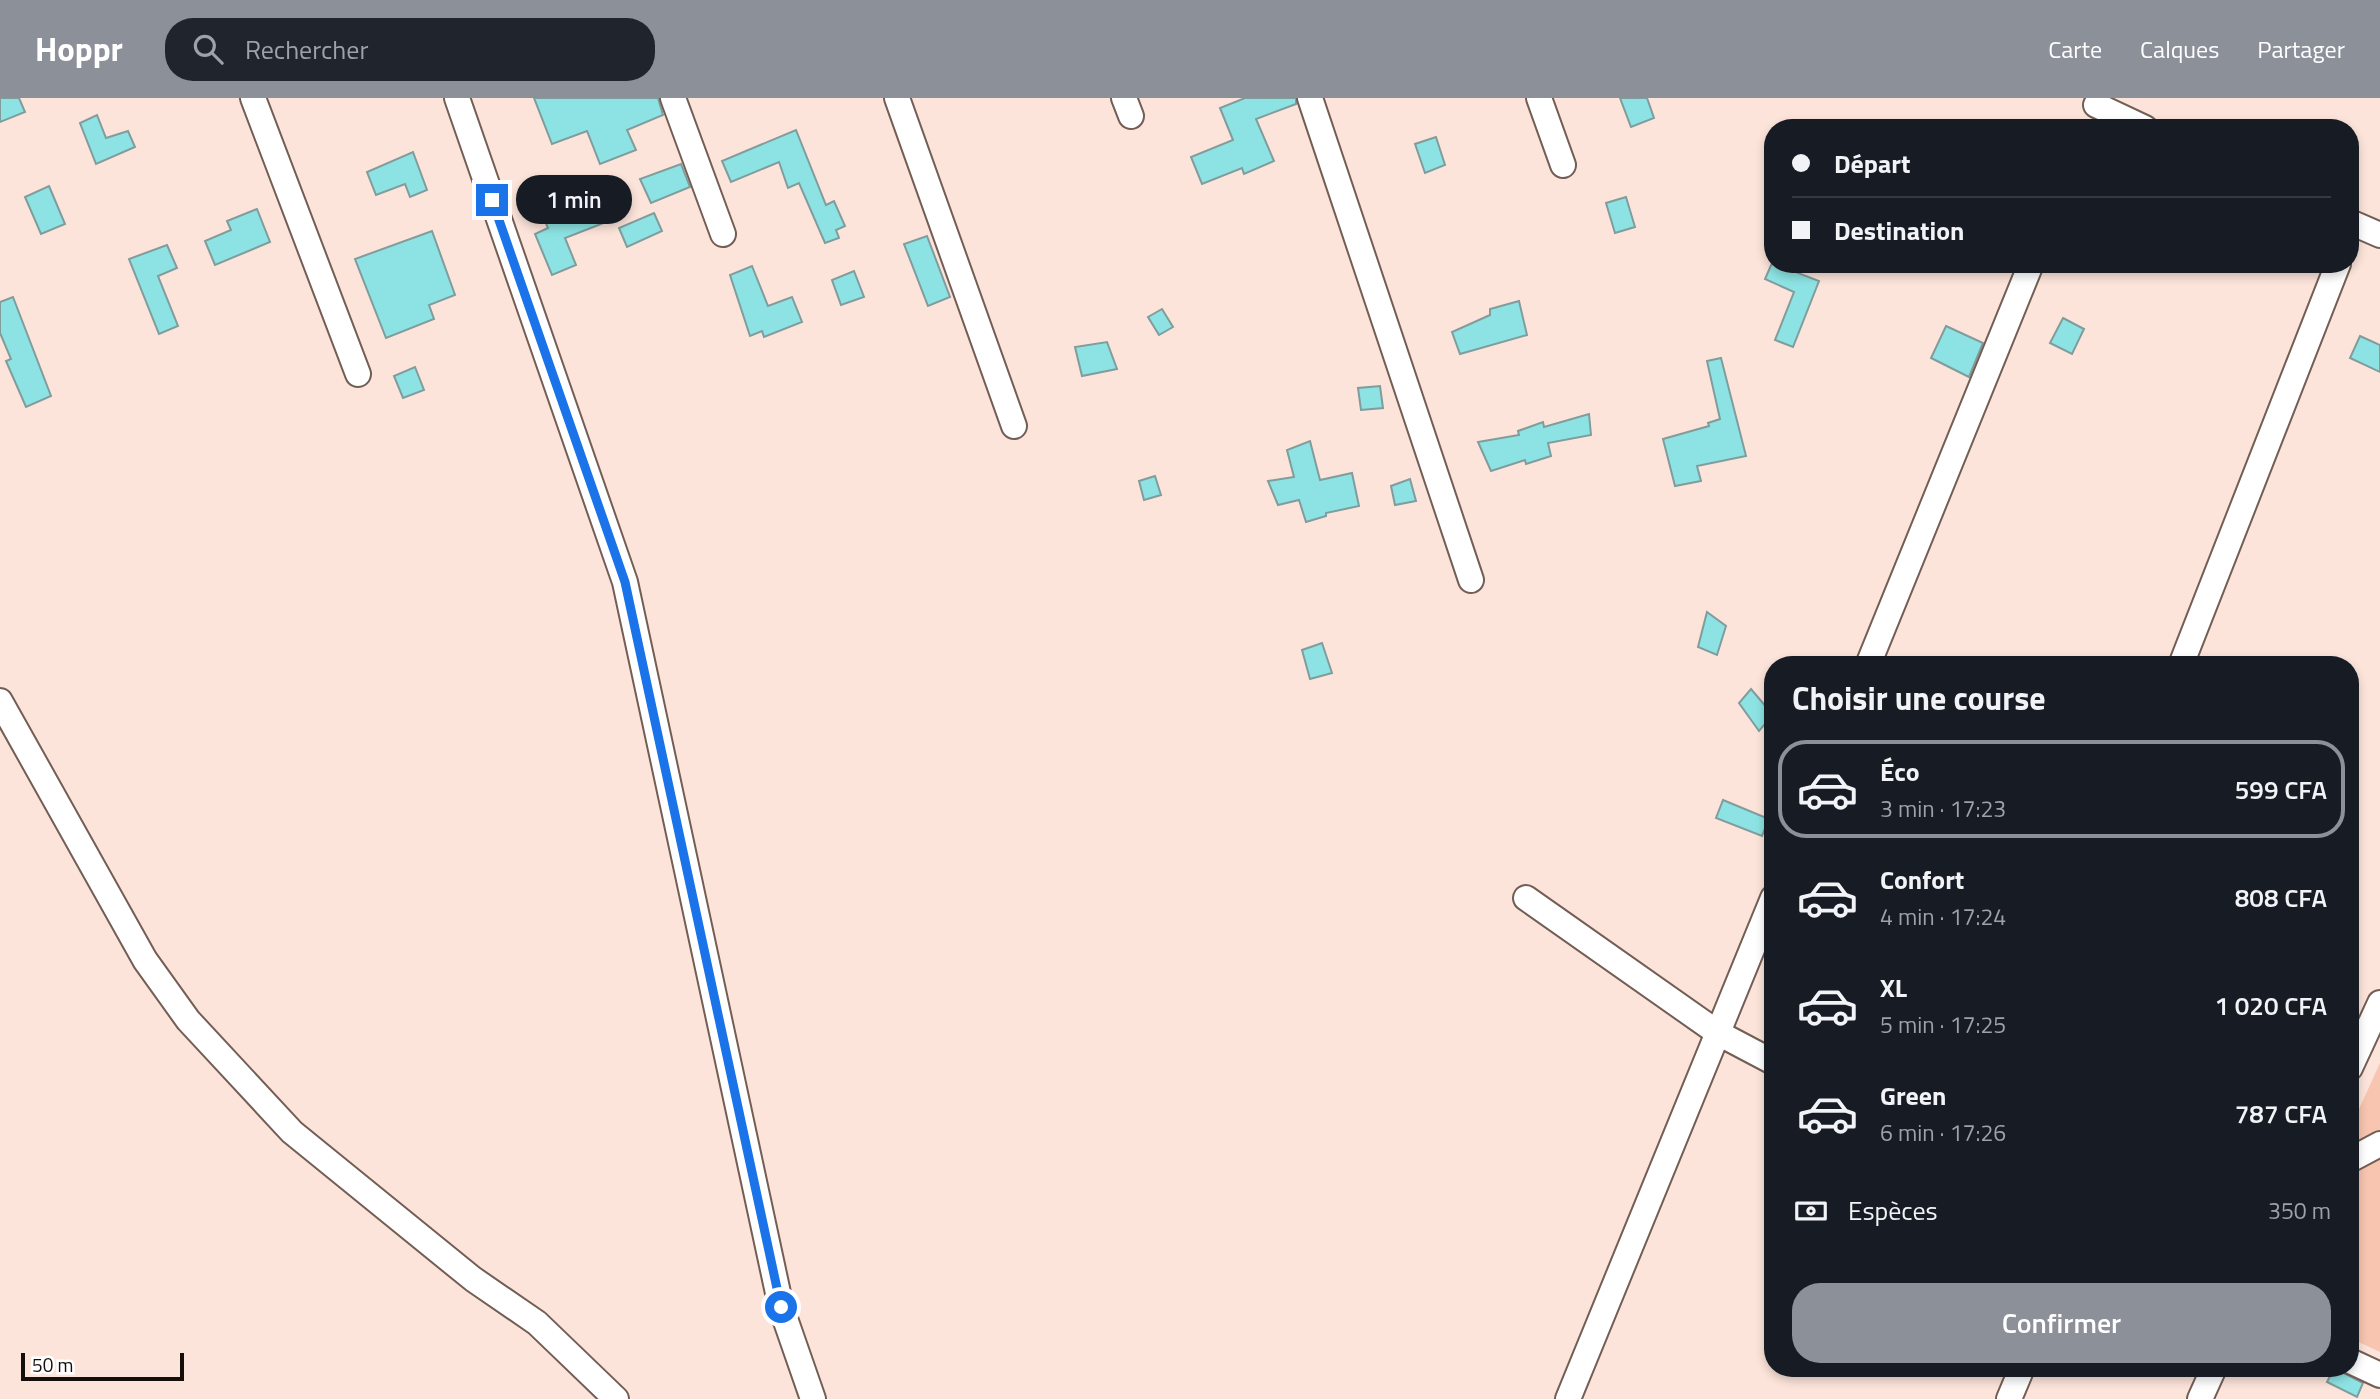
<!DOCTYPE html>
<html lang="fr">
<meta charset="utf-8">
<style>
body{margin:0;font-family:"Titillium Web",sans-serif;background:#20242c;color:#f1f3f6;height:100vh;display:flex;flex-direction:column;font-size:26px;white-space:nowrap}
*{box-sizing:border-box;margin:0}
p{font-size:23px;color:#9ea1a6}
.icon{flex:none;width:38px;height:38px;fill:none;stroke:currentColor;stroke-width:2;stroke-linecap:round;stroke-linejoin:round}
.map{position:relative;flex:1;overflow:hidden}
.sheet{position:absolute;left:1764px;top:558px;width:595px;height:721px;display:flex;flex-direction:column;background:#171b24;border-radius:28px;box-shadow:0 4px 10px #0003}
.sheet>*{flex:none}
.top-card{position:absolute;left:1764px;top:21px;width:595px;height:154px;border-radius:28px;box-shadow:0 4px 10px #0003;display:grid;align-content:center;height:154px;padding:0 28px;background:#171b24}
.scale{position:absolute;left:21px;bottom:18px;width:163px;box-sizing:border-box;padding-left:7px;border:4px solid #160e0b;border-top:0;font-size:19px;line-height:24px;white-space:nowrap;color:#160e0b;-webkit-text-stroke:5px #fff;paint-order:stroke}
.end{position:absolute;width:32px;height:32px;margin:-16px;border:9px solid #1a73e8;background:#fff;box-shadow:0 0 0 4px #fff}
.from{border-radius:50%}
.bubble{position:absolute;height:49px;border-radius:24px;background:#171b24;box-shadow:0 4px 10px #0003;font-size:23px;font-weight:600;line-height:49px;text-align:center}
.top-card b{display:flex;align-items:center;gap:24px;height:66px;font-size:26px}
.top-card b+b{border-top:2px solid #363941}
.top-card i{width:18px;height:18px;background:#f1f3f6}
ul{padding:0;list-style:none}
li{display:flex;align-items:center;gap:21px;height:98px;margin:0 14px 10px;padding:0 14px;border:4px solid transparent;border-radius:28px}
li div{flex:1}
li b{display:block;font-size:26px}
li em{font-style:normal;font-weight:600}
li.on{border-color:#8c9099}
li>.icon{width:63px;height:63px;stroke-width:1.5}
h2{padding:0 28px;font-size:32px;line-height:84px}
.pay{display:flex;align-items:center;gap:18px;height:77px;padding:0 28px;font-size:26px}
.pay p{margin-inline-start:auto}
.cta{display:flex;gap:14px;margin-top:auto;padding:14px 28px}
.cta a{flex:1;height:80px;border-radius:28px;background:#8c9099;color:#fff;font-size:28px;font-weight:600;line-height:80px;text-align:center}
header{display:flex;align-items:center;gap:42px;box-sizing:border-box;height:98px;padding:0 35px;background:#8c9099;color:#fff}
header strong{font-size:33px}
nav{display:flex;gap:38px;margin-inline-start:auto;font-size:24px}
.search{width:490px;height:63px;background:#20242c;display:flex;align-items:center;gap:18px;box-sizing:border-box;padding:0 24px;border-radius:28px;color:#9ea1a6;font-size:26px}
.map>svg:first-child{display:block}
</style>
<header>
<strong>Hoppr</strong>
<div class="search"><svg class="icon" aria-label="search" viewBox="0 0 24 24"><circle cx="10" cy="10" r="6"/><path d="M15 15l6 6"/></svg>Rechercher</div>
<nav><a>Carte</a><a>Calques</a><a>Partager</a></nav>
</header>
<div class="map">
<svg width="2380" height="1301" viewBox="0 0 2380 1301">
<rect width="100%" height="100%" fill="#fce4da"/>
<path fill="#f7c5b0" d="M 2380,965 L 2380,1254 L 2350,1240 L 2350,1031 Z"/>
<g fill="#8de3e3" stroke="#819c9c" stroke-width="2">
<path d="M 0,0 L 19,0 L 25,14 L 0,24 Z"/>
<path d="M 534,0 L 658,0 L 663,17 L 627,32 L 636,52 L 600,66 L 587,33 L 552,46 Z"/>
<path d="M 1245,0 L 1296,0 L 1296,6 L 1256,21 L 1274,63 L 1244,76 L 1242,70 L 1202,86 L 1191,59 L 1233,42 L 1220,10 Z"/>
<path d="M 1620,0 L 1647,0 L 1654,20 L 1631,29 Z"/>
<path d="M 97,17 L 106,40 L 128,33 L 135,49 L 96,66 L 80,25 Z"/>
<path d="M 796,32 L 826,107 L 834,103 L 845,128 L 836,132 L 839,140 L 825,145 L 799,85 L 788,90 L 779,64 L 731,84 L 722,63 Z"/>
<path d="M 1436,39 L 1445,67 L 1425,75 L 1415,46 Z"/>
<path d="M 413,54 L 427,92 L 410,99 L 405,86 L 376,97 L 367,74 Z"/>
<path d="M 681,66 L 690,89 L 651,105 L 640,81 Z"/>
<path d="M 49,88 L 65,126 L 41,136 L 25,99 Z"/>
<path d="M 604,97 L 614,121 L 565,140 L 576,167 L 552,177 L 535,136 L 548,130 L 544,121 Z"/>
<path d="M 1626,99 L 1635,129 L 1615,135 L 1606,105 Z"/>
<path d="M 257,111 L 270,144 L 215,167 L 205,143 L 231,132 L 227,123 Z"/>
<path d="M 654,115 L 662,133 L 627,149 L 619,130 Z"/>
<path d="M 432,133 L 455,197 L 429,207 L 434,221 L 386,240 L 355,161 Z"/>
<path d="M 927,138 L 950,199 L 928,208 L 904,146 Z"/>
<path d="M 167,147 L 177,170 L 158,178 L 178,228 L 159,236 L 129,161 Z"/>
<path d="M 1772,165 L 1819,183 L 1793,249 L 1775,242 L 1794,194 L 1765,181 Z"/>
<path d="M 752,168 L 768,208 L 792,199 L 802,224 L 764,239 L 762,233 L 750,238 L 730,177 Z"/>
<path d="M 854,173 L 864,199 L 841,207 L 832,182 Z"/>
<path d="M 13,199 L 51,298 L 26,309 L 6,263 L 11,261 L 0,235 L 0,204 Z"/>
<path d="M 1519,203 L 1527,237 L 1460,256 L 1452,234 L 1490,217 L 1490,211 Z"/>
<path d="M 1162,211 L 1173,229 L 1159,237 L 1148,219 Z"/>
<path d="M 2063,220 L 2084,231 L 2072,256 L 2050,245 Z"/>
<path d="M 1946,228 L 1983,245 L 1969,279 L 1931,260 Z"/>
<path d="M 2360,238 L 2380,247 L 2380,274 L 2350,260 Z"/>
<path d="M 1107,244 L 1117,271 L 1082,278 L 1075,249 Z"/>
<path d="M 1721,260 L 1746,358 L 1697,368 L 1701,383 L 1675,388 L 1663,341 L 1709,328 L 1708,325 L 1720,321 L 1707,263 Z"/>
<path d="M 415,269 L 424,292 L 403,300 L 394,278 Z"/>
<path d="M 1380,288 L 1383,310 L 1361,312 L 1358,290 Z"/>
<path d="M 1589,316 L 1591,337 L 1548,345 L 1551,358 L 1526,366 L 1525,362 L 1491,373 L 1478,344 L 1519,337 L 1518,333 L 1543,324 L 1544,329 Z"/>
<path d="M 1310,343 L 1320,382 L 1352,375 L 1359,408 L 1326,415 L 1326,418 L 1306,424 L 1299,402 L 1278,407 L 1268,383 L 1294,379 L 1287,352 Z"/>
<path d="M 1155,378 L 1161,397 L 1144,402 L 1139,383 Z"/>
<path d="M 1410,381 L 1416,403 L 1395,407 L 1391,388 Z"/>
<path d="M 1707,514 L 1726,528 L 1717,557 L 1698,549 Z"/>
<path d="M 1322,545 L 1332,575 L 1310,581 L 1302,552 Z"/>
<path d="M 1751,591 L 1773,617 L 1759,633 L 1739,605 Z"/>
<path d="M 1723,702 L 1769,721 L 1762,738 L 1716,720 Z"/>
<path d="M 2334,1270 L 2363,1285 L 2357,1299 L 2327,1284 Z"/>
</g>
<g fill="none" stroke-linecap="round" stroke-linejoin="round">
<defs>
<g id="minor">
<path d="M 253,0 L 358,276"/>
<path d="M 457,0 L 625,484 L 781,1209 L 813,1301"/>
<path d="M 673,0 L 723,136"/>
<path d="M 897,0 L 1014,328"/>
<path d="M 1124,0 L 1131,18"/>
<path d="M 1310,0 L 1471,482"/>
<path d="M 1539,0 L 1563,67"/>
<path d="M 2096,7 L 2145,30"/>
<path d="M 2350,124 L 2380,137"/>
<path d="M 1868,567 L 2031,166"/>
<path d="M 2181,567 L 2338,166"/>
<path d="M 0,603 L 145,862 L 188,922 L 292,1034 L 473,1181 L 537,1225 L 616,1301"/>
<path d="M 1526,800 L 1718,935 L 1773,964"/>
<path d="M 2350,970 L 2380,905"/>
<path d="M 2350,1062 L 2380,1046"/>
<path d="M 2350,1263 L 2380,1277"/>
<path d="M 1568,1301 L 1773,800"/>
<path d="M 2009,1301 L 2022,1270"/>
<path d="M 2200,1301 L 2214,1270"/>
</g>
</defs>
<use href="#minor" stroke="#735e55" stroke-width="28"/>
<use href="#minor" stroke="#fff" stroke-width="24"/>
</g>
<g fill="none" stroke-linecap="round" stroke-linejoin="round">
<path stroke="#1a73e8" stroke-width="9" d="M 492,102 L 625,484 L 781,1209"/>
</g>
</svg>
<div class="scale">50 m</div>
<i class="end from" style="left:781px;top:1209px"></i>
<i class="end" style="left:492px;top:102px"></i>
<div class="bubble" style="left:516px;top:77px;width:116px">1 min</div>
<div class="top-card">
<b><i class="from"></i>Départ</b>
<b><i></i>Destination</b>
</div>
<section class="sheet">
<h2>Choisir une course</h2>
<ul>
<li class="on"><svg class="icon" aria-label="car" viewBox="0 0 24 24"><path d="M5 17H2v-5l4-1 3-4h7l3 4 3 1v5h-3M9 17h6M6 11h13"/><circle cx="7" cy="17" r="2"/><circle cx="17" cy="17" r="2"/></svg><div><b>Éco</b><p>3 min · 17:23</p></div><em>599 CFA</em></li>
<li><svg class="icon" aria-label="car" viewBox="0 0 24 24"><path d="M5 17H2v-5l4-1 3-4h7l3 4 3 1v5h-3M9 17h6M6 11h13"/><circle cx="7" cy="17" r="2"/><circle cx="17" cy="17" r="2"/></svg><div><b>Confort</b><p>4 min · 17:24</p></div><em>808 CFA</em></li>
<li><svg class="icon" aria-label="car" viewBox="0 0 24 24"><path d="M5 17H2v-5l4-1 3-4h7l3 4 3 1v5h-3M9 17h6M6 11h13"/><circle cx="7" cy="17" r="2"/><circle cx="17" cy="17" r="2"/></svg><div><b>XL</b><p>5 min · 17:25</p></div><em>1 020 CFA</em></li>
<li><svg class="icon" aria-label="car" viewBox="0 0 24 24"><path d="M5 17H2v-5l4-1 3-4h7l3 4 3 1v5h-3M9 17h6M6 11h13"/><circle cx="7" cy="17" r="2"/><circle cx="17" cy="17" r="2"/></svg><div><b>Green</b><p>6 min · 17:26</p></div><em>787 CFA</em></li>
</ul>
<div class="pay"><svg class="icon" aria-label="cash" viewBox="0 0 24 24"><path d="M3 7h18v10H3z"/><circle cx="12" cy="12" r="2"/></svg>Espèces<p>350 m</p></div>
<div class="cta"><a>Confirmer</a></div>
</section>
</div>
